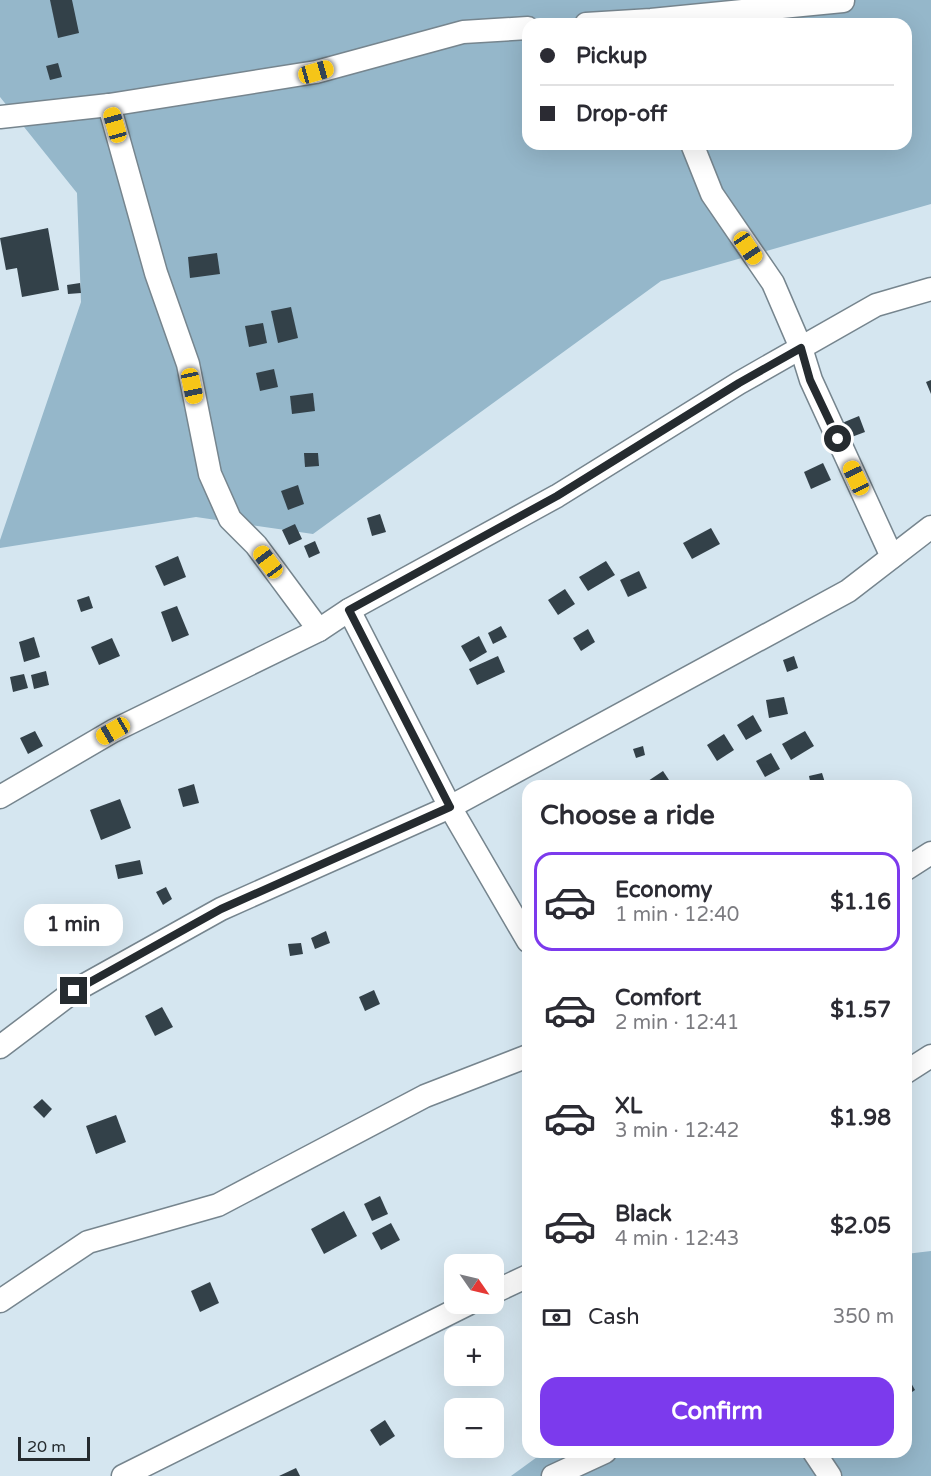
<!DOCTYPE html>
<meta charset="utf-8">
<style>
body{margin:0;font-family:"Varela Round",sans-serif;background:#f7f7f7;color:#2b2b33;height:100vh;display:flex;flex-direction:column;font-size:22px;white-space:nowrap}
*{box-sizing:border-box;margin:0}
p{font-size:20px;color:#7c7c81}
.icon{flex:none;width:33px;height:33px;fill:none;stroke:currentColor;stroke-width:2;stroke-linecap:round;stroke-linejoin:round}
.map{position:relative;flex:1;overflow:hidden}
.side{position:absolute;left:522px;top:780px;width:390px;height:678px;display:flex;flex-direction:column;background:#fff;border-radius:18px;box-shadow:0 6px 24px #0002}
.side>*{flex:none}
.guide{position:absolute;left:522px;top:18px;width:390px;height:132px;border-radius:18px;box-shadow:0 6px 24px #0002;display:grid;align-content:center;height:132px;padding:0 18px;background:#fff}
.needle{width:39px;rotate:124deg}
.fabs{position:absolute;left:444px;top:1254px;display:grid;gap:12px}
.fabs a{display:grid;place-items:center;width:60px;height:60px;border-radius:12px;background:#fff;box-shadow:0 6px 24px #0002;font-size:30px}
.scale{position:absolute;left:18px;bottom:15px;width:72px;box-sizing:border-box;padding-left:6px;border:3px solid #252b2f;border-top:0;font-size:16px;line-height:21px;white-space:nowrap;color:#252b2f;-webkit-text-stroke:4px #d5e6f0;paint-order:stroke}
.end{position:absolute;width:27px;height:27px;margin:-14px;border:8px solid #252b2f;background:#fff;box-shadow:0 0 0 3px #fff}
.from{border-radius:50%}
.bubble{position:absolute;height:42px;border-radius:18px;background:#fff;box-shadow:0 6px 24px #0002;font-size:20px;font-weight:700;line-height:42px;text-align:center}
.car{position:absolute;width:18px;height:36px;margin:-18px -9px;border-radius:8px;box-shadow:0 0 4px 2px #0007;background:linear-gradient(#f5c518 24%,#345 0 40%,#f5c518 0 76%,#345 0 86%,#f5c518 0)}
.guide b{display:flex;align-items:center;gap:21px;height:57px;font-size:22px}
.guide b+b{border-top:2px solid #e1e1e2}
.guide i{width:15px;height:15px;background:#2b2b33}
ul{padding:0;list-style:none}
li{display:flex;align-items:center;gap:18px;height:99px;margin:0 12px 9px;padding:0 6px;border:3px solid transparent;border-radius:18px}
li div{flex:1}
li b{display:block;font-size:22px}
li em{font-style:normal;font-weight:700}
li.on{border-color:#7c3aed}
li>.icon{width:54px;height:54px;stroke-width:1.5}
h2{padding:0 18px;font-size:27px;line-height:72px}
.pay{display:flex;align-items:center;gap:15px;height:66px;padding:0 18px;font-size:22px}
.pay p{margin-inline-start:auto}
.cta{display:flex;gap:12px;margin-top:auto;padding:12px 18px}
.cta a{flex:1;height:69px;border-radius:18px;background:#7c3aed;color:#fff;font-size:24px;font-weight:700;line-height:69px;text-align:center}
.map>svg:first-child{display:block}
</style>
<div class="map">
<svg width="931" height="1476" viewBox="0 0 931 1476">
<rect width="100%" height="100%" fill="#d5e6f0"/>
<g fill="#95b7ca" fill-rule="evenodd">
<path d="M 0,0 L 931,0 L 931,204 L 661,281 L 313,534 L 196,517 L 0,548 L 0,540 L 81,302 L 77,193 L 0,97 ZM 528,24 L 906,24 L 906,144 L 528,144 Z"/>
<path d="M 931,1251 L 931,1476 L 511,1476 L 544,1452 L 906,1452 L 906,1254 Z"/>
</g>
<g fill="#334149">
<path d="M 50,0 L 72,0 L 79,33 L 58,38 Z"/>
<path d="M 58,63 L 62,77 L 50,80 L 46,66 Z"/>
<path d="M 48,228 L 59,290 L 22,297 L 17,268 L 6,270 L 0,238 Z"/>
<path d="M 217,253 L 220,274 L 190,278 L 188,257 Z"/>
<path d="M 80,283 L 81,293 L 68,294 L 67,285 Z"/>
<path d="M 291,307 L 298,338 L 278,343 L 271,311 Z"/>
<path d="M 263,323 L 267,343 L 249,347 L 245,326 Z"/>
<path d="M 274,369 L 278,387 L 260,391 L 256,373 Z"/>
<path d="M 931,380 L 931,394 L 926,382 Z"/>
<path d="M 313,393 L 315,411 L 292,414 L 290,396 Z"/>
<path d="M 859,416 L 865,432 L 849,438 L 842,423 Z"/>
<path d="M 304,453 L 318,453 L 319,466 L 305,467 Z"/>
<path d="M 823,463 L 831,480 L 811,489 L 804,472 Z"/>
<path d="M 298,485 L 304,504 L 288,510 L 281,491 Z"/>
<path d="M 380,514 L 386,532 L 372,536 L 367,518 Z"/>
<path d="M 295,524 L 302,539 L 289,545 L 282,530 Z"/>
<path d="M 711,528 L 720,544 L 692,559 L 683,543 Z"/>
<path d="M 315,541 L 320,553 L 309,558 L 304,546 Z"/>
<path d="M 178,556 L 186,577 L 164,586 L 155,566 Z"/>
<path d="M 606,561 L 615,575 L 588,591 L 579,577 Z"/>
<path d="M 639,571 L 647,588 L 628,597 L 620,580 Z"/>
<path d="M 565,589 L 575,604 L 558,615 L 548,600 Z"/>
<path d="M 89,596 L 93,608 L 81,612 L 77,600 Z"/>
<path d="M 177,606 L 189,635 L 172,642 L 161,612 Z"/>
<path d="M 501,626 L 507,637 L 493,644 L 488,633 Z"/>
<path d="M 588,629 L 595,642 L 581,651 L 573,638 Z"/>
<path d="M 479,636 L 487,652 L 470,662 L 461,646 Z"/>
<path d="M 34,637 L 40,657 L 24,662 L 19,642 Z"/>
<path d="M 112,638 L 120,656 L 99,665 L 91,647 Z"/>
<path d="M 498,656 L 505,672 L 477,685 L 469,669 Z"/>
<path d="M 794,656 L 798,668 L 787,672 L 783,660 Z"/>
<path d="M 46,671 L 49,685 L 34,689 L 31,675 Z"/>
<path d="M 24,674 L 28,688 L 13,692 L 10,677 Z"/>
<path d="M 784,697 L 788,714 L 769,718 L 766,700 Z"/>
<path d="M 753,715 L 762,731 L 746,740 L 737,725 Z"/>
<path d="M 35,731 L 43,746 L 28,754 L 20,738 Z"/>
<path d="M 805,731 L 814,746 L 791,760 L 782,744 Z"/>
<path d="M 724,734 L 734,750 L 717,761 L 707,745 Z"/>
<path d="M 643,746 L 645,755 L 636,758 L 633,749 Z"/>
<path d="M 771,753 L 780,769 L 765,777 L 756,761 Z"/>
<path d="M 663,771 L 673,786 L 651,786 L 648,781 Z"/>
<path d="M 822,773 L 826,786 L 811,786 L 809,776 Z"/>
<path d="M 194,784 L 199,803 L 183,807 L 178,789 Z"/>
<path d="M 120,799 L 131,828 L 101,840 L 90,810 Z"/>
<path d="M 140,860 L 143,874 L 118,879 L 115,865 Z"/>
<path d="M 166,887 L 172,899 L 163,905 L 156,892 Z"/>
<path d="M 326,931 L 330,943 L 315,949 L 311,938 Z"/>
<path d="M 301,943 L 303,954 L 290,956 L 288,944 Z"/>
<path d="M 374,990 L 380,1004 L 365,1011 L 359,997 Z"/>
<path d="M 162,1007 L 173,1027 L 155,1036 L 145,1016 Z"/>
<path d="M 42,1099 L 52,1109 L 44,1118 L 33,1107 Z"/>
<path d="M 116,1115 L 126,1142 L 96,1154 L 86,1126 Z"/>
<path d="M 380,1196 L 388,1214 L 372,1221 L 364,1204 Z"/>
<path d="M 344,1211 L 357,1236 L 324,1254 L 311,1229 Z"/>
<path d="M 391,1223 L 400,1240 L 381,1250 L 372,1233 Z"/>
<path d="M 210,1282 L 219,1303 L 200,1312 L 191,1291 Z"/>
<path d="M 906,1374 L 915,1390 L 906,1396 Z"/>
<path d="M 385,1420 L 395,1436 L 380,1446 L 370,1430 Z"/>
<path d="M 296,1468 L 300,1476 L 279,1476 Z"/>
</g>
<g fill="none" stroke-linecap="round" stroke-linejoin="round">
<defs>
<g id="street">
<path d="M 586,24 L 651,20 L 843,1"/>
<path d="M 109,105 L 156,273 L 188,364 L 210,474 L 230,519 L 256,545 L 319,630"/>
<path d="M 0,117 L 109,105 L 316,72 L 463,32 L 528,28"/>
<path d="M 692,144 L 712,194 L 773,283 L 801,348 L 811,380 L 892,557"/>
<path d="M 349,610 L 450,807 L 528,941"/>
<path d="M 0,797 L 113,731 L 319,630 L 349,610 L 557,496 L 739,383 L 876,305 L 931,289"/>
<path d="M 906,869 L 931,853"/>
<path d="M 0,1047 L 74,991 L 221,909 L 450,807 L 848,591 L 931,527"/>
<path d="M 906,1072 L 931,1056"/>
<path d="M 494,1292 L 528,1276"/>
<path d="M 0,1301 L 88,1242 L 218,1205 L 425,1096 L 528,1056"/>
<path d="M 814,1452 L 830,1476"/>
<path d="M 123,1476 L 468,1304"/>
<path d="M 553,1476 L 605,1452"/>
</g>
</defs>
<use href="#street" stroke="#76858e" stroke-width="25"/>
<use href="#street" stroke="#fff" stroke-width="22"/>
</g>
<g fill="none" stroke-linecap="round" stroke-linejoin="round">
<path stroke="#252b2f" stroke-width="8" d="M 74,991 L 221,909 L 450,807 L 349,610 L 557,496 L 739,383 L 801,348 L 810,380 L 838,439"/>
</g>
</svg>
<div class="fabs">
<a><svg class="needle" viewBox="-14 -14 28 28"><path d="M0-13l5 13h-10z" fill="#e53935"/><path d="M0 13l5-13h-10z" fill="#7c7c81"/></svg></a>
<a>+</a>
<a>−</a>
</div>
<div class="scale">20 m</div>
<i class="end from" style="left:838px;top:439px"></i>
<i class="end" style="left:74px;top:991px"></i>
<div class="bubble" style="left:24px;top:904px;width:99px">1 min</div>
<i class="car" style="left:316px;top:72px;rotate:74deg"></i>
<i class="car" style="left:115px;top:125px;rotate:344deg"></i>
<i class="car" style="left:748px;top:248px;rotate:146deg"></i>
<i class="car" style="left:192px;top:386px;rotate:168deg"></i>
<i class="car" style="left:856px;top:478px;rotate:335deg"></i>
<i class="car" style="left:268px;top:562px;rotate:323deg"></i>
<i class="car" style="left:113px;top:731px;rotate:240deg"></i>
<div class="guide">
<b><i class="from"></i>Pickup</b>
<b><i></i>Drop-off</b>
</div>
<section class="side">
<h2>Choose a ride</h2>
<ul>
<li class="on"><svg class="icon" aria-label="car" viewBox="0 0 24 24"><path d="M5 17H2v-5l4-1 3-4h7l3 4 3 1v5h-3M9 17h6M6 11h13"/><circle cx="7" cy="17" r="2"/><circle cx="17" cy="17" r="2"/></svg><div><b>Economy</b><p>1 min · 12:40</p></div><em>$1.16</em></li>
<li><svg class="icon" aria-label="car" viewBox="0 0 24 24"><path d="M5 17H2v-5l4-1 3-4h7l3 4 3 1v5h-3M9 17h6M6 11h13"/><circle cx="7" cy="17" r="2"/><circle cx="17" cy="17" r="2"/></svg><div><b>Comfort</b><p>2 min · 12:41</p></div><em>$1.57</em></li>
<li><svg class="icon" aria-label="car" viewBox="0 0 24 24"><path d="M5 17H2v-5l4-1 3-4h7l3 4 3 1v5h-3M9 17h6M6 11h13"/><circle cx="7" cy="17" r="2"/><circle cx="17" cy="17" r="2"/></svg><div><b>XL</b><p>3 min · 12:42</p></div><em>$1.98</em></li>
<li><svg class="icon" aria-label="car" viewBox="0 0 24 24"><path d="M5 17H2v-5l4-1 3-4h7l3 4 3 1v5h-3M9 17h6M6 11h13"/><circle cx="7" cy="17" r="2"/><circle cx="17" cy="17" r="2"/></svg><div><b>Black</b><p>4 min · 12:43</p></div><em>$2.05</em></li>
</ul>
<div class="pay"><svg class="icon" aria-label="cash" viewBox="0 0 24 24"><path d="M3 7h18v10H3z"/><circle cx="12" cy="12" r="2"/></svg>Cash<p>350 m</p></div>
<div class="cta"><a>Confirm</a></div>
</section>
</div>
